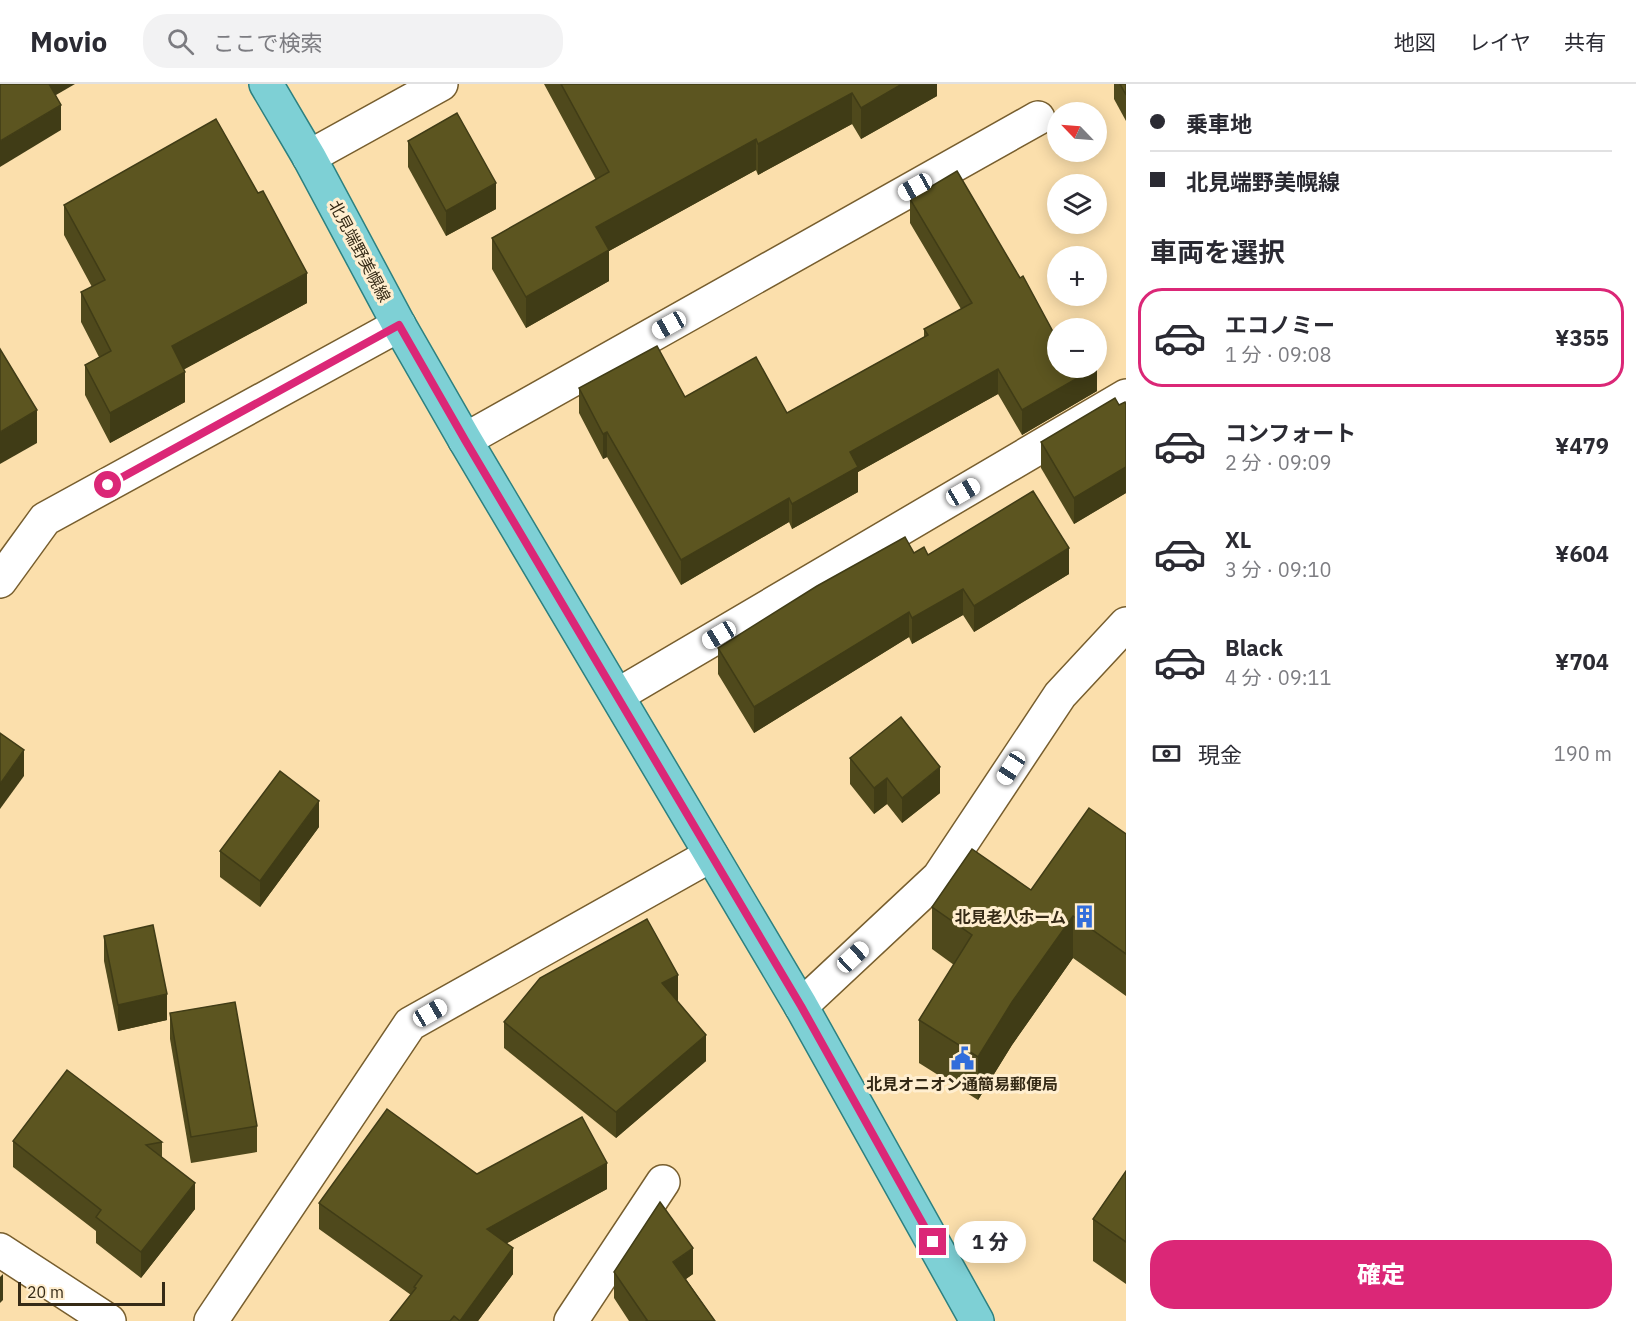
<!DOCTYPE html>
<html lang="ja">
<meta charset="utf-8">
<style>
body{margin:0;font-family:"IBM Plex Sans","Noto Sans JP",sans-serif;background:#f2f2f3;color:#2b2b33;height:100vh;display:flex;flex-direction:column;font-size:22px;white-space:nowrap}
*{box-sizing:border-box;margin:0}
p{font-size:20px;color:#7c7c81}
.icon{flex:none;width:33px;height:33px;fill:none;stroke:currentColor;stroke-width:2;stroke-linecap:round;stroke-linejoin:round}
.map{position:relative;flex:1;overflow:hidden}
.panel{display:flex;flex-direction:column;background:#fff;width:510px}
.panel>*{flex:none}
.banner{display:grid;align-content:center;height:132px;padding:0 24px;background:#fff}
.needle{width:39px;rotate:295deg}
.fabs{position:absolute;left:1047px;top:18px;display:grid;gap:12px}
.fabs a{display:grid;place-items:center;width:60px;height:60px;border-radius:50%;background:#fff;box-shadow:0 3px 15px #0003;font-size:30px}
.scale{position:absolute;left:18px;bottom:15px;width:147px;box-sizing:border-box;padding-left:6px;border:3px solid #352a16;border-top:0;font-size:16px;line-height:21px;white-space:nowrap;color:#352a16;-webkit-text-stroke:4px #ffeecf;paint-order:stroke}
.end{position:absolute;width:27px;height:27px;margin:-14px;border:8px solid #db2777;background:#fff;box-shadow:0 0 0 3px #fff}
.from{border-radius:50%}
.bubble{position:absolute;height:42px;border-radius:21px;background:#fff;box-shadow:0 3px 15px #0003;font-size:20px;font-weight:800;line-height:42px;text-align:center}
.car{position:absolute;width:18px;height:36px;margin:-18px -9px;border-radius:8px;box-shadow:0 0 4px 2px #0007;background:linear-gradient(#fff 24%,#345 0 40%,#fff 0 76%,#345 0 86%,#fff 0)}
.banner b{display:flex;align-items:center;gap:21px;height:57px;font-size:22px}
.banner b+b{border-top:2px solid #e1e1e2}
.banner i{width:15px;height:15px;background:#2b2b33}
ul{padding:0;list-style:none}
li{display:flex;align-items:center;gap:18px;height:99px;margin:0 12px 9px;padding:0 12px;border:3px solid transparent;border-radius:24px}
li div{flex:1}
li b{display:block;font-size:22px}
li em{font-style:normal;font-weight:800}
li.on{border-color:#db2777}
li>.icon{width:54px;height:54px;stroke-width:1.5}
h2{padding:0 24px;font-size:27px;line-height:72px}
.pay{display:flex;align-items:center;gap:15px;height:66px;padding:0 24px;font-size:22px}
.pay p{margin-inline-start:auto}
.action{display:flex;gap:12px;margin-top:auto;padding:12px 24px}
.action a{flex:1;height:69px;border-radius:24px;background:#db2777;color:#fff;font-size:24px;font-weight:800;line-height:69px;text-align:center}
header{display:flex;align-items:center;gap:36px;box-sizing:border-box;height:84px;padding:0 30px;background:#fff;border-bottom:2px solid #e1e1e2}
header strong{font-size:28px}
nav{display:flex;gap:33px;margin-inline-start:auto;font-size:21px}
.search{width:420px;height:54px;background:#f2f2f3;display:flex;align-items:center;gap:15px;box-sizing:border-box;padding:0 21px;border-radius:24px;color:#7c7c81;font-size:22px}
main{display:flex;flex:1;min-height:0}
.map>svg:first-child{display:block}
</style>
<header>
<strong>Movio</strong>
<div class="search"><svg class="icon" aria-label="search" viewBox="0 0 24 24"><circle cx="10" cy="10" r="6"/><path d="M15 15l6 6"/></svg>ここで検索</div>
<nav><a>地図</a><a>レイヤ</a><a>共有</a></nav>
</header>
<main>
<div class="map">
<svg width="1126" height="1237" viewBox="0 0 1126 1237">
<rect width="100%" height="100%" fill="#fbdfac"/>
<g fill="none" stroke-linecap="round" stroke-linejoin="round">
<defs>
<g id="minor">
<path d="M 309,73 L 441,0"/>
<path d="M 465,356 L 1038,34"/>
<path d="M 0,497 L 45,435 L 399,241"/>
<path d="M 618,611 L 1126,312"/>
<path d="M 801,922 L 939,793 L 1060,611 L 1126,540"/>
<path d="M 0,1166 L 109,1237"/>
<path d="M 211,1237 L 410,940 L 711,771"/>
<path d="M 571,1237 L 663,1098"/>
</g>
<path id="major" d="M 266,0 L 309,73 L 399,241 L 465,356 L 801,922 L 977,1237"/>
</defs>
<use href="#minor" stroke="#775e2e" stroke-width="36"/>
<use href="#major" stroke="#2d8180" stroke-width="36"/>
<use href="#minor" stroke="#fff" stroke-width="33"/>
<use href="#major" stroke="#7ed0d5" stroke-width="33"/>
</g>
<g fill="#4f491c">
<path d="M 544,0 L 937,0 L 937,12 L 861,55 L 852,40 L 758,91 L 756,86 L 609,167 L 609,197 L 526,244 L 492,185 L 492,154 L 596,96 Z"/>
<path d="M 1114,0 L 1126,0 L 1126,37 L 1114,15 Z"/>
<path d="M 408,57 L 496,125 L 446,152 L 408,83 Z"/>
<path d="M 910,115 L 1058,284 L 1097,307 L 1022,351 L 998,310 L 858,388 L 858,408 L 792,445 L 789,438 L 681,501 L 607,373 L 603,375 L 579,329 L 579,304 L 685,313 L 787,329 L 924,253 L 924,245 L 961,225 L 910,139 Z"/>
<path d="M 64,121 L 307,219 L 184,285 L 185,318 L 110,359 L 85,311 L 85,281 L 99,273 L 81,238 L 81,208 L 92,203 L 64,151 Z"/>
<path d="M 1119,321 L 1126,321 L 1126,409 L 1074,440 L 1041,384 L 1041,358 Z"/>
<path d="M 914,469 L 928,471 L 1069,490 L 974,548 L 963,531 L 912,560 L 909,553 L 754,649 L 718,590 L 718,564 Z"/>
<path d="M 850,674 L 940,709 L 902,739 L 887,720 L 874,730 L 850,700 Z"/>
<path d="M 319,743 L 260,823 L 220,793 L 220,767 Z"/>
<path d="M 1126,750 L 1126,912 L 1073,874 L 1012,961 L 978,1016 L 919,979 L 919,936 L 954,881 L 932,865 L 932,823 L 1031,806 Z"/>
<path d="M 104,852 L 167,936 L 118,947 L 104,877 Z"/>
<path d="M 677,917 L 706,977 L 616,1054 L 504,964 L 504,938 Z"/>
<path d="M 170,929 L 257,1042 L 257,1068 L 191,1079 L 170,955 Z"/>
<path d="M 13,1057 L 162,1058 L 162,1074 L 195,1125 L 141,1194 L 96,1159 L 96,1147 L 13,1083 Z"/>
<path d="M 1126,1087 L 1126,1200 L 1093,1177 L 1093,1135 Z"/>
<path d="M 477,1090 L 607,1105 L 507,1159 L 513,1190 L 478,1237 L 391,1237 L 411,1211 L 319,1145 L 319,1119 Z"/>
<path d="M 614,1188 L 693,1190 L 686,1195 L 715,1237 L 629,1237 L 614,1214 Z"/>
</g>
<g fill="#403c16">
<path d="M 44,0 L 75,0 L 44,18 Z"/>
<path d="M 902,0 L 937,0 L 937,12 L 861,55 L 861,24 Z"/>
<path d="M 852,9 L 852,40 L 758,91 L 758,60 Z"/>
<path d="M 61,21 L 61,46 L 0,83 L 0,57 Z"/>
<path d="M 756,55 L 756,86 L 609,167 L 609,197 L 526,244 L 526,213 L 596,143 Z"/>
<path d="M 496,99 L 496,125 L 446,152 L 446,127 Z"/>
<path d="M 307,189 L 307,219 L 172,292 L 172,262 Z"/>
<path d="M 1097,282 L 1097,307 L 1022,351 L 1022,326 Z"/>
<path d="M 998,285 L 998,310 L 858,388 L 858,408 L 792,445 L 792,420 L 850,368 Z"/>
<path d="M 185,288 L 185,318 L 110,359 L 110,329 Z"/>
<path d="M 37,326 L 37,359 L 0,380 L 0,348 Z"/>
<path d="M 607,348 L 607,373 L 603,375 L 603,350 Z"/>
<path d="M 1126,383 L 1126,409 L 1074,440 L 1074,414 Z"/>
<path d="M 789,414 L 789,438 L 681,501 L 681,476 Z"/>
<path d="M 1069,464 L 1069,490 L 974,548 L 974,522 Z"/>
<path d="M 963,505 L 963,531 L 912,560 L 912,534 Z"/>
<path d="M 909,528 L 909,553 L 754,649 L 754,623 Z"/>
<path d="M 24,666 L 24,692 L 0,725 L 0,700 Z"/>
<path d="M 940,683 L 940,709 L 902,739 L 902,714 Z"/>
<path d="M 887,694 L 887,720 L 874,730 L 874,704 Z"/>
<path d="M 319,717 L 319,743 L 260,823 L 260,797 Z"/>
<path d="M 1073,832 L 1073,874 L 1012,961 L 978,1016 L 978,973 L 1012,918 Z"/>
<path d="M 678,891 L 678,917 L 662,925 L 662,899 Z"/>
<path d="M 167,910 L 167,936 L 118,947 L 118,921 Z"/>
<path d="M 706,951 L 706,977 L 616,1054 L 616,1028 Z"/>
<path d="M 607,1079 L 607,1105 L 487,1170 L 487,1145 Z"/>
<path d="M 195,1099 L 195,1125 L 141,1194 L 141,1168 Z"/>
<path d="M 513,1164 L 513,1190 L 478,1237 L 460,1237 Z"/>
<path d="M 693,1164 L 693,1190 L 673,1204 L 673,1178 Z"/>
<path d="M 3,1190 L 3,1216 L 0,1219 L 0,1193 Z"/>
</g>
<g fill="#5c5520" stroke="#403c16" stroke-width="1.5">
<path d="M 0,0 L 49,0 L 61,21 L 0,57 Z"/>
<path d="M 561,0 L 902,0 L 861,24 L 852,9 L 758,60 L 756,55 L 596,143 L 609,166 L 526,213 L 492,154 L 609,88 Z"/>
<path d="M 1120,0 L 1126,0 L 1126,11 Z"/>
<path d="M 457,29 L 496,99 L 446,127 L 408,57 Z"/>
<path d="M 216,35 L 258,109 L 263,107 L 307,189 L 172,262 L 185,288 L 110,329 L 85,281 L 111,267 L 81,208 L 105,196 L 64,121 Z"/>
<path d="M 957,87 L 1020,194 L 1023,192 L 1058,257 L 1058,284 L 1095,284 L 1022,326 L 998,285 L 850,368 L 858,383 L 792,420 L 789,414 L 681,476 L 607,348 L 603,350 L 579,304 L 657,262 L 685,313 L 756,273 L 787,329 L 928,251 L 924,245 L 972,219 L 910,115 Z"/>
<path d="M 0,265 L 37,326 L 0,348 Z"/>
<path d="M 1115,314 L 1119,321 L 1125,318 L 1126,321 L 1126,383 L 1074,414 L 1041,358 Z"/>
<path d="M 1033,407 L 1069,464 L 974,522 L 963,505 L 912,534 L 909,528 L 754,623 L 718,564 L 817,502 L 905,453 L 914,469 L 924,463 L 928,471 Z"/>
<path d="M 901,633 L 940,683 L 902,714 L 887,694 L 874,704 L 850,674 Z"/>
<path d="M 0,649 L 24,666 L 0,700 Z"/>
<path d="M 280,687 L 319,717 L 260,797 L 220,767 Z"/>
<path d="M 1089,724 L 1126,750 L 1126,870 L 1073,832 L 1012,918 L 978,973 L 919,936 L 972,851 L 932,823 L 972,765 L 1031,806 Z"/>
<path d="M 647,835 L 678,891 L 662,899 L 706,951 L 616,1028 L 504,938 L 540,894 Z"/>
<path d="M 153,841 L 167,910 L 118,921 L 104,852 Z"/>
<path d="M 235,918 L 257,1042 L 191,1053 L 170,929 Z"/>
<path d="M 67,986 L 162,1058 L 146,1061 L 195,1099 L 141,1168 L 96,1133 L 101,1126 L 13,1057 Z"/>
<path d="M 387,1025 L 477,1090 L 582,1033 L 607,1079 L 487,1145 L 513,1164 L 460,1237 L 454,1232 L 450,1237 L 390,1237 L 416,1204 L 414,1203 L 422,1192 L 319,1119 Z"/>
<path d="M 1126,1087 L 1126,1158 L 1093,1135 Z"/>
<path d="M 660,1118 L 693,1164 L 673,1178 L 715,1237 L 646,1237 L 647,1236 L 614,1188 Z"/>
</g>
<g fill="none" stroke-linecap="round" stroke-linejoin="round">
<path stroke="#db2777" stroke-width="8" d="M 108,401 L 399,241 L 465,356 L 801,922 L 933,1158"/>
</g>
<defs>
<symbol id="building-bare" viewBox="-9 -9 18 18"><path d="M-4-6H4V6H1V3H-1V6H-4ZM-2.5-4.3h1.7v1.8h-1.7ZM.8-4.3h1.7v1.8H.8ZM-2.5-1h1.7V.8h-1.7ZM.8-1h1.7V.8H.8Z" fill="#326ddb" stroke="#ffeecf" stroke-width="2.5" paint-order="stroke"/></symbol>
<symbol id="civic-bare" viewBox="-9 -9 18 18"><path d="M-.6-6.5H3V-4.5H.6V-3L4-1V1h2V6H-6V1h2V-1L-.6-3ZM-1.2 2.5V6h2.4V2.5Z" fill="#326ddb" stroke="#ffeecf" stroke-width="2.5" paint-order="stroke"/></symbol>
</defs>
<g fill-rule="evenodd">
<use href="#building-bare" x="1068" y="816" width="33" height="33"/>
<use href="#civic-bare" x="946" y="958" width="33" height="33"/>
</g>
<g text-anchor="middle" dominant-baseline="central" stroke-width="6" stroke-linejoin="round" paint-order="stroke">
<g font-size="16" fill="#352a16" stroke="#ffeecf">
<text transform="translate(360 167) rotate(62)">北見端野美幌線</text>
</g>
<g font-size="16" font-weight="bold" fill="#352a16" stroke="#ffeecf" text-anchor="end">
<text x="1066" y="833">北見老人ホーム</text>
<text x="962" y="1000" text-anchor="middle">北見オニオン通簡易郵便局</text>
</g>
</g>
</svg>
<div class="fabs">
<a><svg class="needle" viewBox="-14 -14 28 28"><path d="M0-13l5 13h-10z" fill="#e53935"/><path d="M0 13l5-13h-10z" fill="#7c7c81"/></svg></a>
<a><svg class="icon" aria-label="layers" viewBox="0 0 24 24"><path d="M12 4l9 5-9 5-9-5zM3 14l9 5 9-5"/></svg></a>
<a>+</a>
<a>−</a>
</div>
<div class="scale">20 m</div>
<i class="end from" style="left:108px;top:401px"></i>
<i class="end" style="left:933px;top:1158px"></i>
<div class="bubble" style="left:954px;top:1137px;width:72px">1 分</div>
<i class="car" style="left:915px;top:103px;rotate:241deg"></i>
<i class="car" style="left:669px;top:241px;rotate:241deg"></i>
<i class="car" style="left:963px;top:408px;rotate:60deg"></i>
<i class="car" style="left:719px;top:551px;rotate:239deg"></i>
<i class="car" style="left:1011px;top:684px;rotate:213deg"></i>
<i class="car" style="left:853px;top:873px;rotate:47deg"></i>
<i class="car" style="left:430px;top:929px;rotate:60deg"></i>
</div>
<section class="panel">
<div class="banner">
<b><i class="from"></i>乗車地</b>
<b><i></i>北見端野美幌線</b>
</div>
<h2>車両を選択</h2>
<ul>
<li class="on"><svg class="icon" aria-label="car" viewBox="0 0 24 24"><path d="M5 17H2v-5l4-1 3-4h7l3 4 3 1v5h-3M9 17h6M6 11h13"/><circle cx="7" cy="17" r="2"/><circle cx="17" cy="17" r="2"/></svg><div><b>エコノミー</b><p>1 分 · 09:08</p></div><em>¥355</em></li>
<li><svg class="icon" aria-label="car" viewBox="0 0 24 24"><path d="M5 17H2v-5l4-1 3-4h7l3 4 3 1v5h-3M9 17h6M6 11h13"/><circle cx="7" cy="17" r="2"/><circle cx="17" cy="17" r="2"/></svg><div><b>コンフォート</b><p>2 分 · 09:09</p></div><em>¥479</em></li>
<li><svg class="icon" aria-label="car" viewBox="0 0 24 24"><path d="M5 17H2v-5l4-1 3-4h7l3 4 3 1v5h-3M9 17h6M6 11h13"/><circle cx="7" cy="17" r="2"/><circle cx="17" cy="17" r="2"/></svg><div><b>XL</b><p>3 分 · 09:10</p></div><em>¥604</em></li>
<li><svg class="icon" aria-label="car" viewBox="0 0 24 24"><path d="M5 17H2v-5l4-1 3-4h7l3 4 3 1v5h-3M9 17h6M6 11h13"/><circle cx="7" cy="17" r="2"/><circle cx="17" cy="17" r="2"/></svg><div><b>Black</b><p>4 分 · 09:11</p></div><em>¥704</em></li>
</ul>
<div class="pay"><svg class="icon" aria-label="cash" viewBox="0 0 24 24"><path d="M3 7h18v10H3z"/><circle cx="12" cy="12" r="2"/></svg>現金<p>190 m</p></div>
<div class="action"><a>確定</a></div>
</section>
</main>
